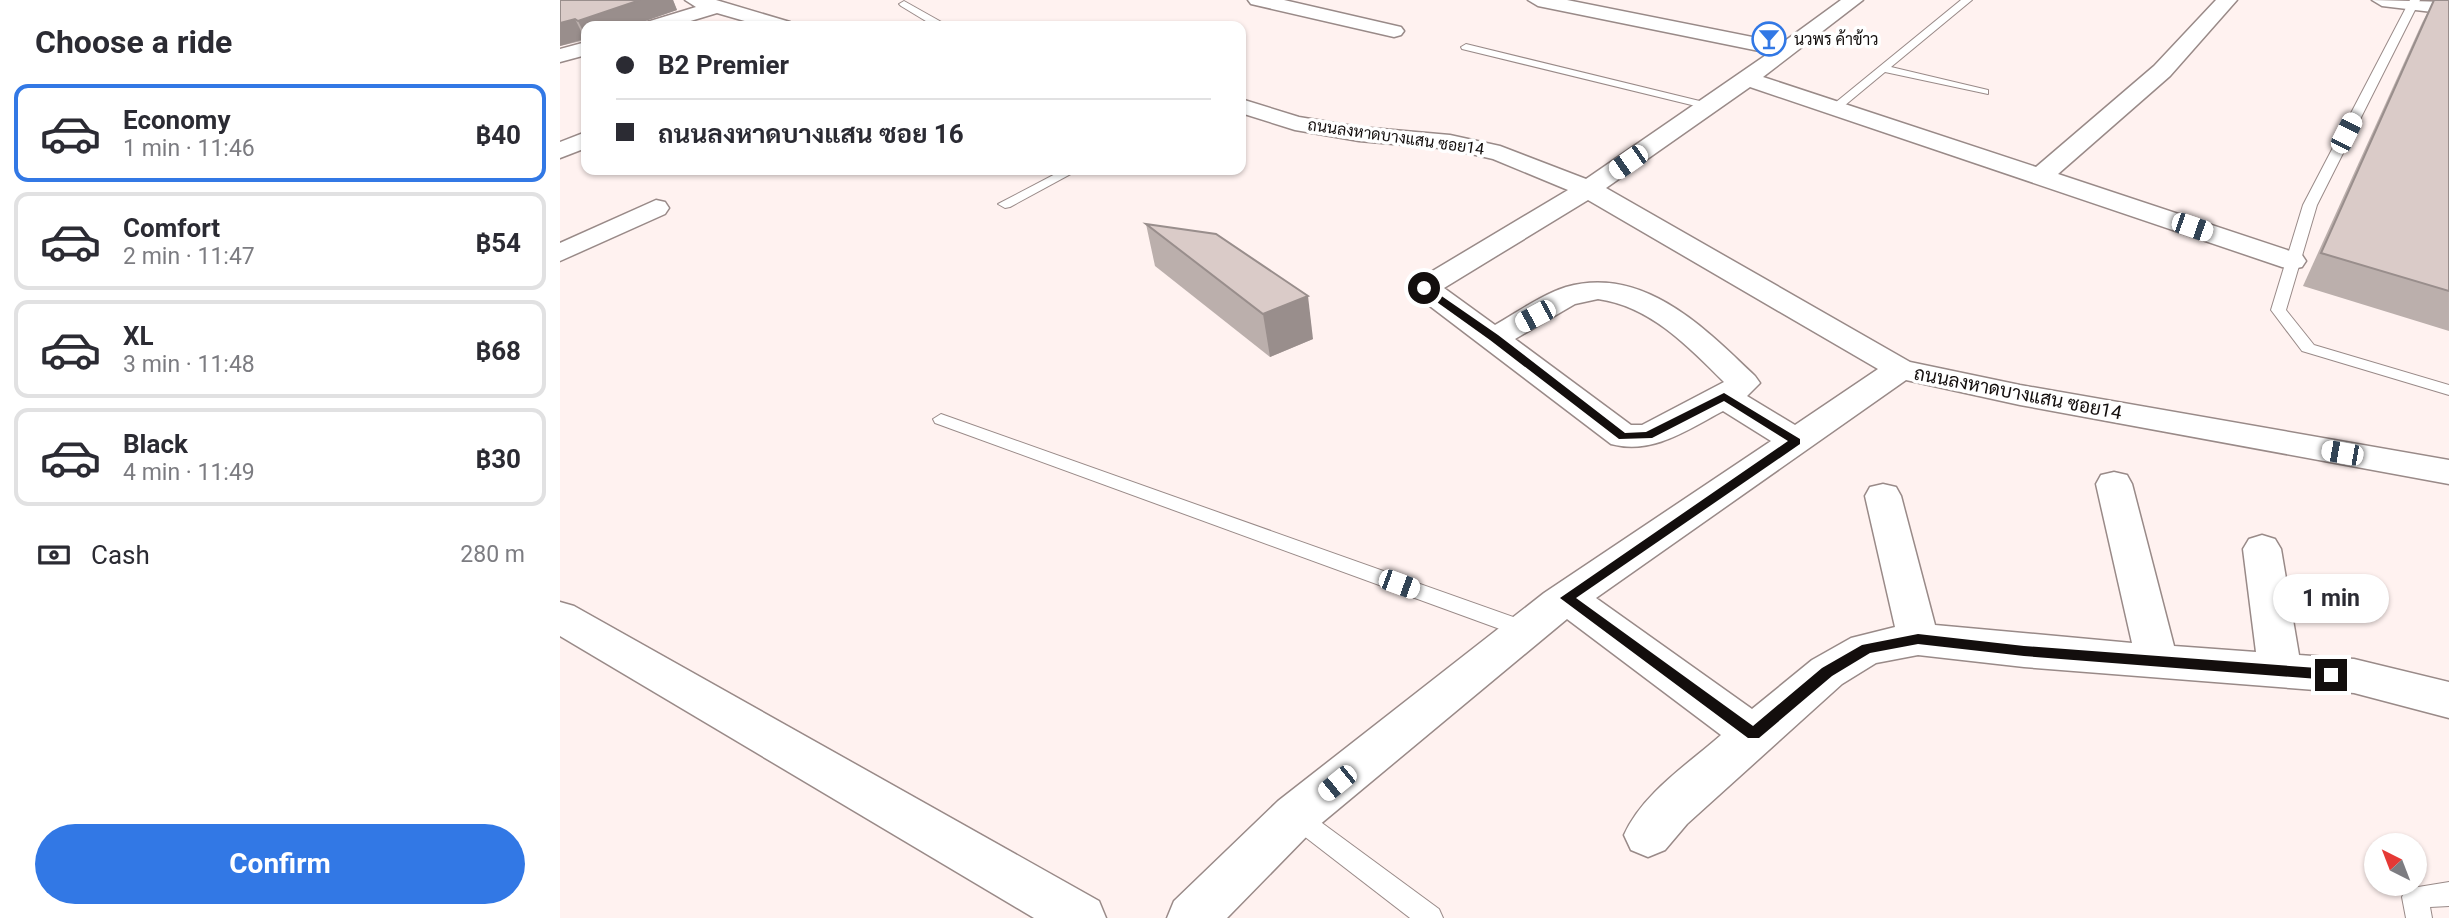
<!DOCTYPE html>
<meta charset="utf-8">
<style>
body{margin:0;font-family:Roboto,Sarabun,sans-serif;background:#f2f2f3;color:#2b2b33;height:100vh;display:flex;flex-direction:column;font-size:26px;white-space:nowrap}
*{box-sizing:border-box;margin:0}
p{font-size:23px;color:#7c7c81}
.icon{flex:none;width:38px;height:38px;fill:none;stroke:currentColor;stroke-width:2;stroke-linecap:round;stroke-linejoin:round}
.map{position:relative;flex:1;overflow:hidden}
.side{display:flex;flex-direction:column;background:#fff;width:560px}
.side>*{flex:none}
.hud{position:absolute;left:21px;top:21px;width:665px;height:154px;border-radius:14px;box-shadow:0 2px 5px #0004;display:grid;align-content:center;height:154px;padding:0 35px;background:#fff}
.needle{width:46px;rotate:318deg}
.fabs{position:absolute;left:1804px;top:833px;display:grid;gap:14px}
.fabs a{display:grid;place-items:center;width:63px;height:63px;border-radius:50%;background:#fff;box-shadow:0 2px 5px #0004;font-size:35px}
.end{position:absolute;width:32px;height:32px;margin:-16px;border:9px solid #130e0d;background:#fff;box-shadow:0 0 0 4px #fff}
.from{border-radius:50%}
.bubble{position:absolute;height:49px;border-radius:24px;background:#fff;box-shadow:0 2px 5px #0004;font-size:23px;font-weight:700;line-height:49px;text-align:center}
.car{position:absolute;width:21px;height:42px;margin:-21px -10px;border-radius:9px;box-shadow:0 0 5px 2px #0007;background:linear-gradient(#fff 24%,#345 0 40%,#fff 0 76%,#345 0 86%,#fff 0)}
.hud b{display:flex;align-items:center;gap:24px;height:66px;font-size:26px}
.hud b+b{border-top:2px solid #e1e1e2}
.hud i{width:18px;height:18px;background:#2b2b33}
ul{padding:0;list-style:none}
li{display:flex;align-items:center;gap:21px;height:98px;margin:0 14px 10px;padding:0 21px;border:4px solid #e1e1e2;border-radius:14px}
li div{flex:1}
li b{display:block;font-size:26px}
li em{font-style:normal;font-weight:700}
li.active{border-color:#3278e5}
li>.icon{width:63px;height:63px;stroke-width:1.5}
h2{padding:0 35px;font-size:32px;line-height:84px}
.pay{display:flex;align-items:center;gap:18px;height:77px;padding:0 35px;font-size:26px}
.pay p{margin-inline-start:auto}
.action{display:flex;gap:14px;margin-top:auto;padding:14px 35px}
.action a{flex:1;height:80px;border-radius:42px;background:#3278e5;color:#fff;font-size:28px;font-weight:700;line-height:80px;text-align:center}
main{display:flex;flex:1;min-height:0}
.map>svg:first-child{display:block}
</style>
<main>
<section class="side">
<h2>Choose a ride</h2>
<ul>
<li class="active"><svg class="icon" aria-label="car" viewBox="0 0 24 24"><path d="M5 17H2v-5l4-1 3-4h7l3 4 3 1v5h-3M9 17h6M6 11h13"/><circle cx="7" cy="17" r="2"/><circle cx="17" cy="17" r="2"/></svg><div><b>Economy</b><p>1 min · 11:46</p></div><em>฿40</em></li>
<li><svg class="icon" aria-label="car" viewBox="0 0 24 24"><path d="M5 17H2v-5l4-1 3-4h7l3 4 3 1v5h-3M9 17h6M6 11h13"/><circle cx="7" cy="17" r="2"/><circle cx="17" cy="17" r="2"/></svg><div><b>Comfort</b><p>2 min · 11:47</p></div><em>฿54</em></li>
<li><svg class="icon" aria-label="car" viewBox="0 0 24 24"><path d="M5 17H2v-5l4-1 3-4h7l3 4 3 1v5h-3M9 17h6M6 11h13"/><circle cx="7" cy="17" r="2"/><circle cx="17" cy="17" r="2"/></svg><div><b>XL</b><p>3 min · 11:48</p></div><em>฿68</em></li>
<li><svg class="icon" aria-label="car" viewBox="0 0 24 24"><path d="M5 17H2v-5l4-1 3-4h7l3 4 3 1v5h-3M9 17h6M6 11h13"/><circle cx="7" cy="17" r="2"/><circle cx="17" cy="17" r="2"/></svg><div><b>Black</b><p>4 min · 11:49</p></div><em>฿30</em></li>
</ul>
<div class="pay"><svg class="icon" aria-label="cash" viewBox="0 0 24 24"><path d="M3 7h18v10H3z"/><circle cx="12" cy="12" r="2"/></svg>Cash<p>280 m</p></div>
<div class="action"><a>Confirm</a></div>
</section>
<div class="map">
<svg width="1889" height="918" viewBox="0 0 1889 918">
<rect width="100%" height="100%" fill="#fff2f0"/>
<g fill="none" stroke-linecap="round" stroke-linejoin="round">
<defs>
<g id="lane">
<path d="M 1401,0 L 1412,0 L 1331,67 L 1428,90 L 1428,94 L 1325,72 L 1278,111 L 1270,111 L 1270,107 Z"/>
<path d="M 1850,0 L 1860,0 L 1757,205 L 1726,310 L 1754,345 L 1889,385 L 1889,395 L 1742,351 L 1711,310 L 1743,205 Z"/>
<path d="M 344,1 L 385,24 L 386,26 L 374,26 L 341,6 L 339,4 Z"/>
<path d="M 906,44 L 1152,104 L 1154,106 L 1148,109 L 902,49 L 901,47 Z"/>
<path d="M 503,170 L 518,170 L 450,207 L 445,208 L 438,204 Z"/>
<path d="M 381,414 L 973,624 L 976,630 L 973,636 L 966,638 L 959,636 L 375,423 L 373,419 Z"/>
<path d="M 735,806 L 743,809 L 879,909 L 883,918 L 850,918 L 727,823 L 723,816 L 727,809 Z"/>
<path d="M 1889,882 L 1889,906 L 1870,907 L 1872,918 L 1846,918 L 1842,897 L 1846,889 Z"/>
</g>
<g id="street">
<path d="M 125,0 L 156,0 L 230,22 L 233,26 L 202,26 L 157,13 L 114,26 L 84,26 L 87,22 L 136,7 Z"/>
<path d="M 688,0 L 724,0 L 841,27 L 844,31 L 841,35 L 834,37 L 691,4 Z"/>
<path d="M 968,0 L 1007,0 L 1222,43 L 1281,0 L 1303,0 L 1203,77 L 1476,167 L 1594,66 L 1656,0 L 1677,0 L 1610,76 L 1498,174 L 1742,255 L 1746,261 L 1742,267 L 1732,269 L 1722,267 L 1190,87 L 1046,188 L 1350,362 L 1460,385 L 1889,460 L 1889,484 L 1460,405 L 1346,380 L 1036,598 L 1192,709 L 1252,660 L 1291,638 L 1335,627 L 1305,496 L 1310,487 L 1323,484 L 1336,487 L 1341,496 L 1375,625 L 1572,643 L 1536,484 L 1541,475 L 1554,472 L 1567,475 L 1572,484 L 1614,646 L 1696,652 L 1683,549 L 1689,539 L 1702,535 L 1715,539 L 1721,549 L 1739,655 L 1794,659 L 1889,682 L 1889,718 L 1794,693 L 1464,667 L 1358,655 L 1316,663 L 1282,684 L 1127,824 L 1105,850 L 1088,857 L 1071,850 L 1064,835 C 1083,793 1127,765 1161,735 L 1007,619 L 752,831 L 667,918 L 607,918 L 614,901 L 718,801 L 984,593 L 1211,441 L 1163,411 C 1127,430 1093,455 1051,444 L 854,294 L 849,288 L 854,282 L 1008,190 L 933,159 L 890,149 L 799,141 L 735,130 L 681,113 L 681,99 L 739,117 L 799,127 L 890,135 L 940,146 L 1026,179 L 1209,53 L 978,6 ZM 1028,200 L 1318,369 L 1235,425 L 1187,396 L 1200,383 L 1195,376 C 1145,328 1083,265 1006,287 C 981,295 958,312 935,325 L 884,288 ZM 1038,299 C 1090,306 1129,347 1164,382 L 1082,425 L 1071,425 L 955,339 L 1015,304 Z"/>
<path d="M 1812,0 L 1889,2 L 1889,14 L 1822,6 Z"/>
<path d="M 26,42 L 26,55 L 0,62 L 0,49 Z"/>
<path d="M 26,132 L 26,148 L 0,158 L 0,142 Z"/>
<path d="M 96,200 L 105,202 L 109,208 L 105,214 L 0,261 L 0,243 Z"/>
<path d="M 0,602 L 14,606 L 539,901 L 546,918 L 474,918 L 0,636 Z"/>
</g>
</defs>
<use href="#lane" stroke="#998a88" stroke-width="2"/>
<use href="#street" stroke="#998a88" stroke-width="3"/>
<use href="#lane" fill="#fff" fill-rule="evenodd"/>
<use href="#street" fill="#fff" fill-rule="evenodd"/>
</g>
<g fill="#bbafac">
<path d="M 0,0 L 113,0 L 117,10 L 71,26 L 26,26 L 26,40 L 0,46 Z"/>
<path d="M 1874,0 L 1889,0 L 1889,331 L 1743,286 L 1862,23 Z"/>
<path d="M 586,224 L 753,339 L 710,357 L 595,266 Z"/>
</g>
<g fill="#998e8c">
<path d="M 80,0 L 113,0 L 117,10 L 71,26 L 26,26 L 26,37 L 18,21 Z"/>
<path d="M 15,19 L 25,39 L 0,46 L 0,23 Z"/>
<path d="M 748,296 L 753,339 L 710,357 L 703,314 Z"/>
</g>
<g fill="#dacbc8" stroke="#998e8c" stroke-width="2">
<path d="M 0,0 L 80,0 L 18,21 L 15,19 L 0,23 Z"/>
<path d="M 1874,0 L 1889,0 L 1889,291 L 1761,253 Z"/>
<path d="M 586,224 L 656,234 L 748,296 L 703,314 Z"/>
</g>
<path fill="#130e0d" d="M 860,286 L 867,286 L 938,335 L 1065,433 L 1086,432 L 1164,393 L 1240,439 L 1240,444 L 1016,598 L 1193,726 L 1262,668 L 1302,645 L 1358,634 L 1464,646 L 1771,669 L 1778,675 L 1771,680 L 1464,656 L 1358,644 L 1310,653 L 1272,676 L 1199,738 L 1188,738 L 1000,598 L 1228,441 L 1164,401 L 1092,438 L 1059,439 L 930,340 L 860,290 Z"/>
<defs>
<symbol id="bar-ring" viewBox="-11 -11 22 22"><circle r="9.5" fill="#fff" stroke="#3278e5" stroke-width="1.5"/><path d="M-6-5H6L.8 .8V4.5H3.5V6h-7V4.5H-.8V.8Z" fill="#3278e5"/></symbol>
</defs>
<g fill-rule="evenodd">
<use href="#bar-ring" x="1190" y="20" width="38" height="38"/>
</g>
<g text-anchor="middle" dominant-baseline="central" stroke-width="7" stroke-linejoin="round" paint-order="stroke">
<g font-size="16" fill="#130e0d" stroke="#fff" text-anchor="start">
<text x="1234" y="39">นวพร ค้าข้าว</text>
</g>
<g font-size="16" fill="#130e0d" stroke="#fff">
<text transform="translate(836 137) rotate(8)">ถนนลงหาดบางแสน ซอย14</text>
</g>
<g font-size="19" fill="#130e0d" stroke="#fff">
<text transform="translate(1458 393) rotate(11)">ถนนลงหาดบางแสน ซอย14</text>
</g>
</g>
</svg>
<div class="fabs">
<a><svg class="needle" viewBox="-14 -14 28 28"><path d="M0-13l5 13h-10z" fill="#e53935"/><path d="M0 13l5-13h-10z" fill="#7c7c81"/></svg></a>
</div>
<i class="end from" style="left:864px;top:288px"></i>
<i class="end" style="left:1771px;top:675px"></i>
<div class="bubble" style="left:1713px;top:574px;width:116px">1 min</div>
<i class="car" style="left:1786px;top:133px;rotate:27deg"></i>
<i class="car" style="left:1068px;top:162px;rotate:235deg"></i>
<i class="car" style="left:1632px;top:227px;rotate:109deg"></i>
<i class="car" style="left:975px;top:316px;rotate:242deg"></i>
<i class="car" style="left:1782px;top:453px;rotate:280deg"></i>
<i class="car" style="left:839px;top:584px;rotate:110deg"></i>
<i class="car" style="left:777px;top:783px;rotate:231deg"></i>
<div class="hud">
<b><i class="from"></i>B2 Premier</b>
<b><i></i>ถนนลงหาดบางแสน ซอย 16</b>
</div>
</div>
</main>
